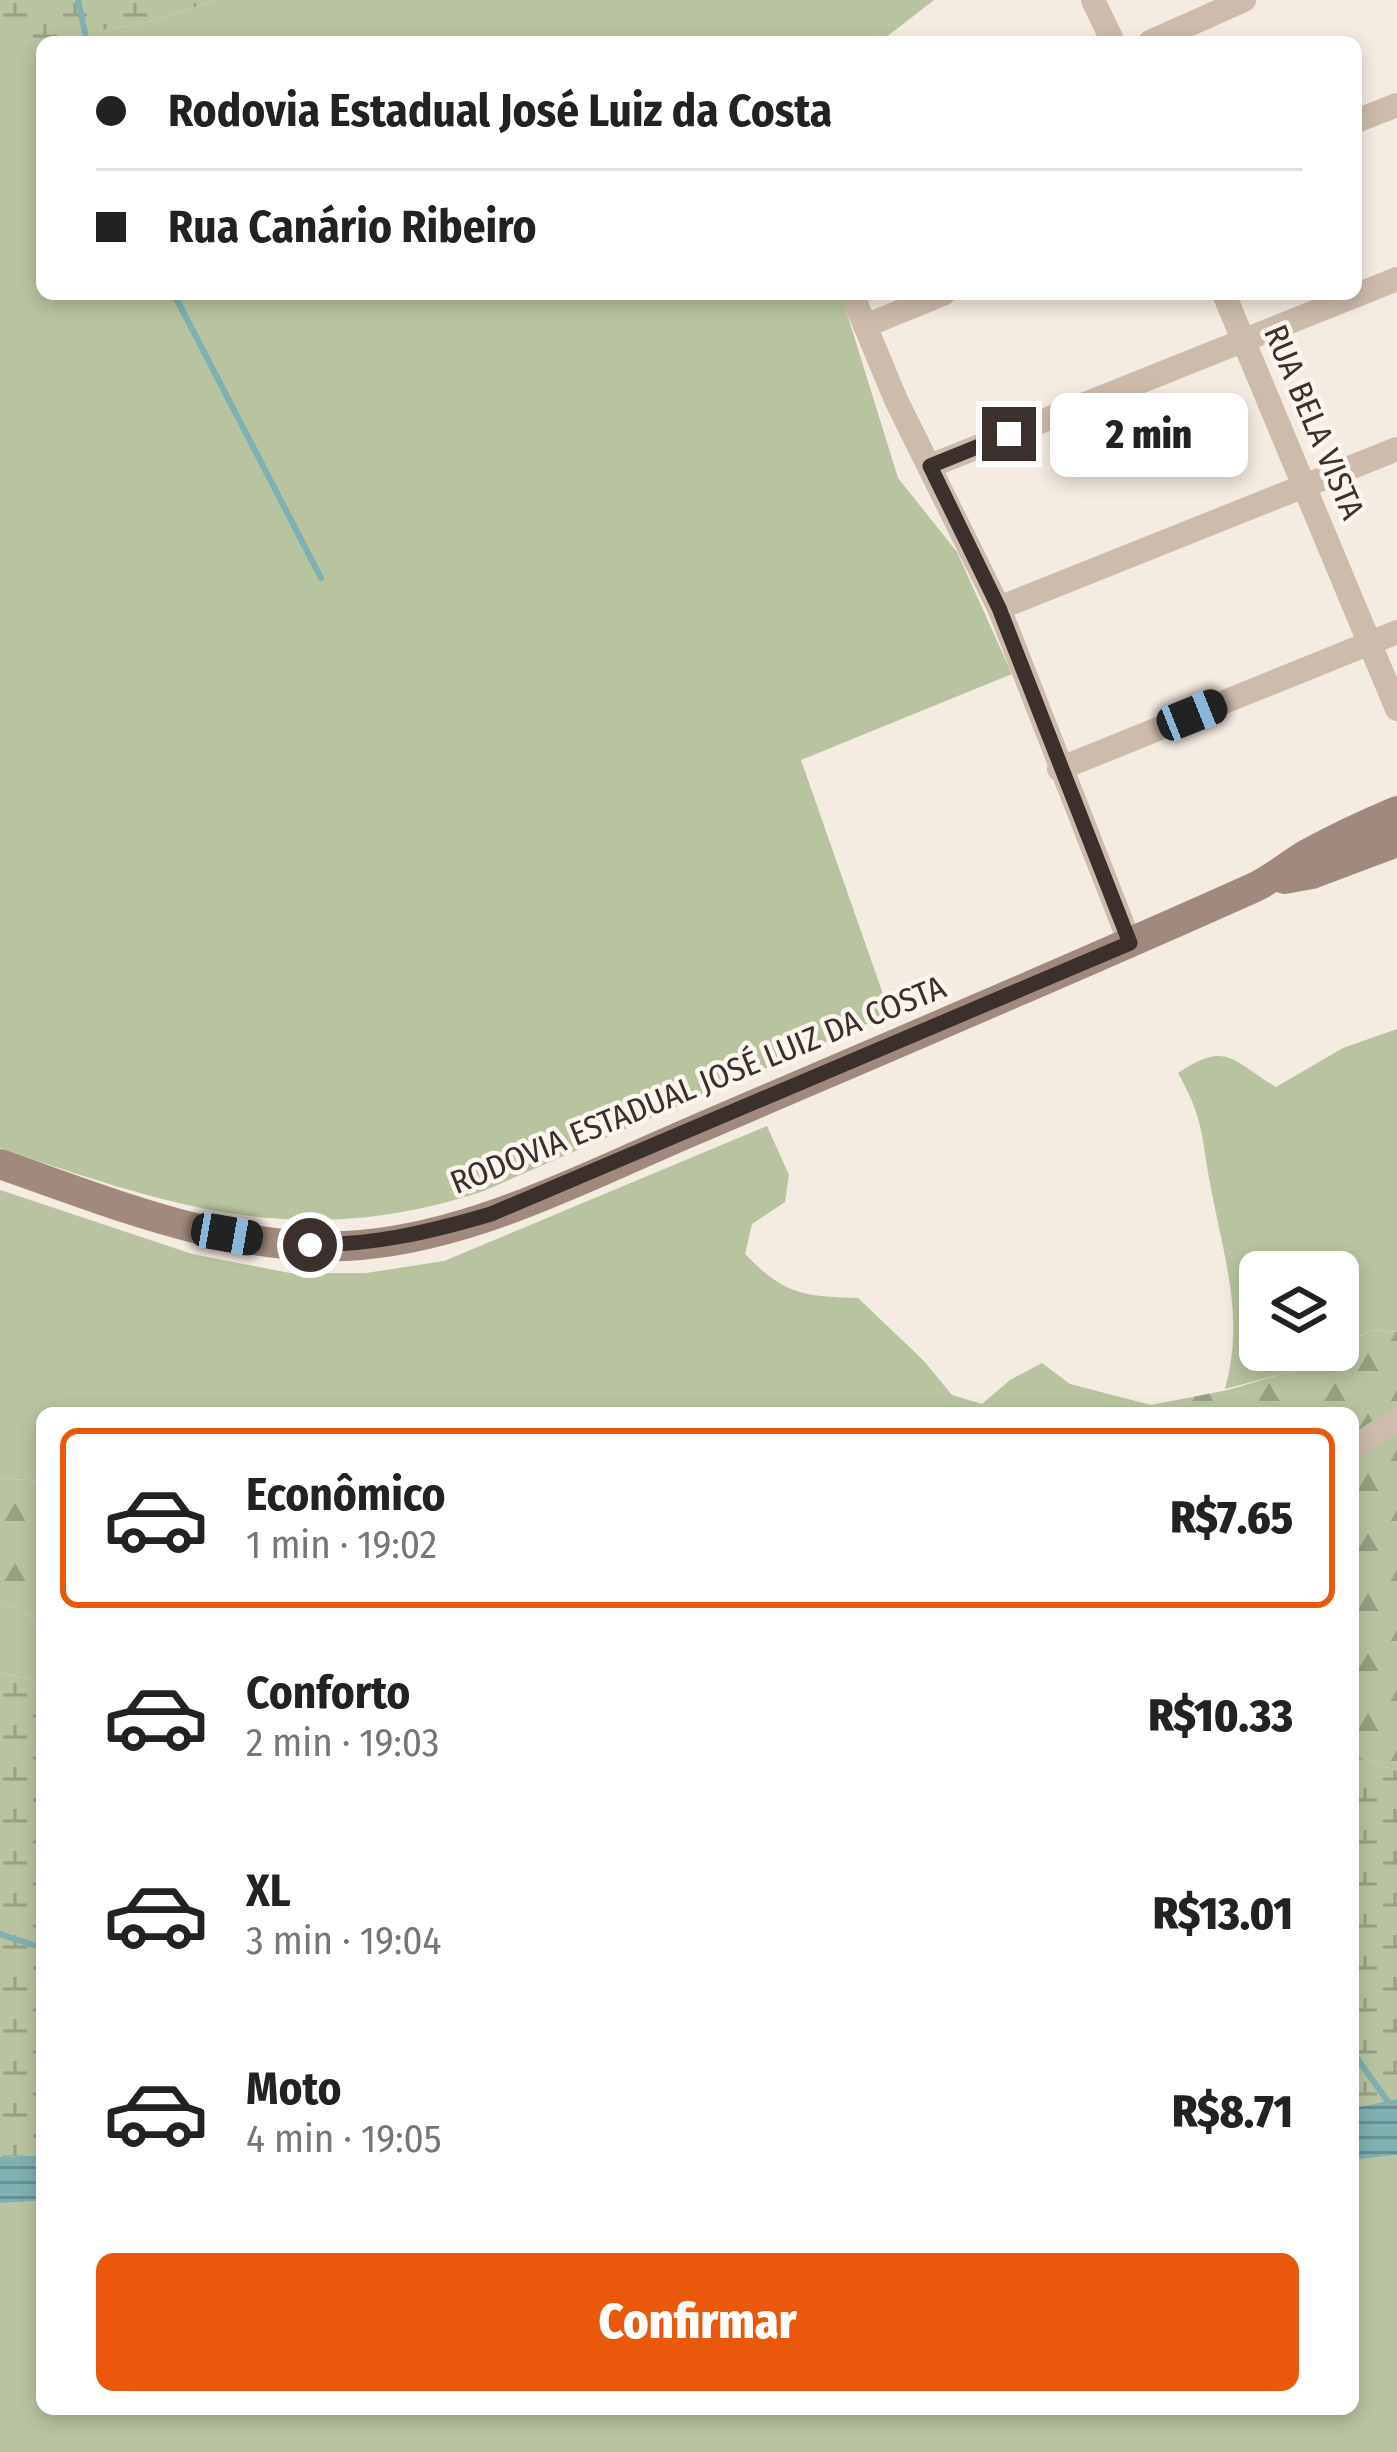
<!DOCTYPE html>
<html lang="pt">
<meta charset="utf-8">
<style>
body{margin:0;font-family:"Fira Sans Condensed",sans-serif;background:#f6f6f6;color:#222;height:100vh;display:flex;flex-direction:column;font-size:45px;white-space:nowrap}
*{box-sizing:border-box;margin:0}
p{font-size:39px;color:#767676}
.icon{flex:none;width:66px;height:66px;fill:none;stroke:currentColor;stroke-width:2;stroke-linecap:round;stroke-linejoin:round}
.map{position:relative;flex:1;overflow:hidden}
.side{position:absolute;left:36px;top:1407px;width:1323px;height:1008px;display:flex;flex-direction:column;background:#fff;border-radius:18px;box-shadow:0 6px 18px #0003}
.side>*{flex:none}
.banner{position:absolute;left:36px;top:36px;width:1326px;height:264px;border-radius:18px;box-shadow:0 6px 18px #0003;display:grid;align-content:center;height:264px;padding:0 60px;background:#fff}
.tools{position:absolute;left:1239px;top:1251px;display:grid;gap:24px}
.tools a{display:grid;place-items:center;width:120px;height:120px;border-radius:18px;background:#fff;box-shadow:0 6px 18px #0003;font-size:60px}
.end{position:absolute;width:54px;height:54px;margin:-27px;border:15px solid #3b302b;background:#fff;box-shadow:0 0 0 6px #fff}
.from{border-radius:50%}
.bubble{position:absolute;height:84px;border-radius:18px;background:#fff;box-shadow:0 6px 18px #0003;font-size:39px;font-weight:800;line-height:84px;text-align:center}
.car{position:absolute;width:36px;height:72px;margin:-36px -18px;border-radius:15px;box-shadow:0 0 9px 3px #0007;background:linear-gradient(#222 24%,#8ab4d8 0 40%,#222 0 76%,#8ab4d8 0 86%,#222 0)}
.banner b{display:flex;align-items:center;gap:42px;height:114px;font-size:45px}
.banner b+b{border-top:3px solid #e0e0e0}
.banner i{width:30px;height:30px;background:#222}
ul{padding:21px 0 0;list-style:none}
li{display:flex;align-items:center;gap:36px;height:180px;margin:0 24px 18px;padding:0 36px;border:6px solid transparent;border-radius:18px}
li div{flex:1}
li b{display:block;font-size:45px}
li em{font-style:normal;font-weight:800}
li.selected{border-color:#ea580c}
li>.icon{width:108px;height:108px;stroke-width:1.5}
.action{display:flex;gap:24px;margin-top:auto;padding:24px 60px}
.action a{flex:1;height:138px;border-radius:18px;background:#ea580c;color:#fff;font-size:48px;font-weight:800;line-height:138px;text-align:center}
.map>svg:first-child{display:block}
</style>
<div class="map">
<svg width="1397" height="2452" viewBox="0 0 1397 2452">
<defs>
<pattern id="forest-firs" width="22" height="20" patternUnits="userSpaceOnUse" patternTransform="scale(3)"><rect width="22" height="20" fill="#b8c4a0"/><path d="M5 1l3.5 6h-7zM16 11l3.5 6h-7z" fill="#97a083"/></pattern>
<pattern id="wetland-marsh" width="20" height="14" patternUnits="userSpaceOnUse" patternTransform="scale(3)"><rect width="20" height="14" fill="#b8c4a0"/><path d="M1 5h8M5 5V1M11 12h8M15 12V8" fill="none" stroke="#97a083"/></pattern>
<pattern id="water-rules" width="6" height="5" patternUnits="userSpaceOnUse" patternTransform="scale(3)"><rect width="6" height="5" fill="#7fb0b2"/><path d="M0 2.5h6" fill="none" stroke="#699091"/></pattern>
</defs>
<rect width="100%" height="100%" fill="#f4ebe1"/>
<g fill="#b8c4a0">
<path d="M 218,0 L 934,0 L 880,42 L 42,42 L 42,294 L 841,294 L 898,478 L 957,552 L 1012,674 L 801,760 L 890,1014 L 481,1192 C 299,1251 173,1207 0,1148 L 0,45 L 137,25 Z"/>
<path d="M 1397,1029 L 1397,1332 L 1372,1330 L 1338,1346 L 1338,1272 L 1260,1272 L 1260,1350 L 1332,1350 L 1289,1372 L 1225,1389 C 1245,1316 1224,1259 1211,1188 C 1201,1138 1205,1121 1178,1073 C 1226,1041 1230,1059 1276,1087 L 1343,1048 Z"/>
<path d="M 767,1126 L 789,1175 L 785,1202 L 752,1224 L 745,1254 C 785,1295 803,1296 858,1298 L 923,1360 L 952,1395 L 982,1404 L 1010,1380 L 1042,1363 L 1070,1384 L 1151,1405 L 1150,1413 L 42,1413 L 42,1481 L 0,1478 L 0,1190 L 192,1254 L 290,1273 L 366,1273 L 444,1261 Z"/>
<path d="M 0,1601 L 42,1622 L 42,1683 L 0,1672 Z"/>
<path d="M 1397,2155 L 1397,2452 L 0,2452 L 0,2203 L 42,2201 L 42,2409 L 1353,2409 L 1353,2160 Z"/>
</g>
<g fill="url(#forest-firs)">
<path d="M 1372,1330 L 1397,1332 L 1397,1771 L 1353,1755 L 1353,1413 L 1150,1413 L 1151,1405 L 1228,1390 L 1289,1372 Z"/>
<path d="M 0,1478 L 42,1481 L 42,1622 L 0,1601 Z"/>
</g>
<g fill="url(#wetland-marsh)">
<path d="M 0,0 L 218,0 L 137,25 L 3,45 L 0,45 Z"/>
<path d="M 0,1672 L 42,1683 L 42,2155 L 0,2157 Z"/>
<path d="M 1353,1755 L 1397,1771 L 1397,2099 L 1353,2108 Z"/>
</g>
<g fill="url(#water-rules)">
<path d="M 1397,2099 L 1397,2155 L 1353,2160 L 1353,2108 Z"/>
<path d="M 42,2155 L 42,2201 L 0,2203 L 0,2157 Z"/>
</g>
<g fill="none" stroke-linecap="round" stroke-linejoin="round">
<g stroke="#7fb0b2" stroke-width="6">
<path d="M 78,0 L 87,42"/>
<path d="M 174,294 L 321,578"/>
<path d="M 0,1934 L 42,1948"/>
<path d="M 1353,2053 L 1389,2103"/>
</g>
<g stroke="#cdbbac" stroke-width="24">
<path d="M 1093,0 L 1113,42"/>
<path d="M 1150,42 L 1244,0"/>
<path d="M 1356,121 L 1397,105"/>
<path d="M 852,294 L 896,400 L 999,608 L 1130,943"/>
<path d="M 1224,294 L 1397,709"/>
<path d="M 865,326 L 943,294"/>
<path d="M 930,466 L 1397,279"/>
<path d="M 999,608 L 1397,449"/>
<path d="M 1059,769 L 1397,632"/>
<path d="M 1353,1448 L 1397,1419"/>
</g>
<g stroke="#a18a7d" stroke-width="30">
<path d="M 1284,879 L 1312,874 L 1397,842"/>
<path d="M 0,1164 C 115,1204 236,1255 361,1245 C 477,1235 589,1175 695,1130 C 881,1050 1068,971 1253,888 C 1273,879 1288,865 1307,854 C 1336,838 1366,824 1397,811"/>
</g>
</g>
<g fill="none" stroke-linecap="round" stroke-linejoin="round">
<path stroke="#3b302b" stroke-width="15" d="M 310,1245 C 374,1245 430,1232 491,1214 L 1130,943 L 999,608 L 930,466 L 1009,434"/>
</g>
<g text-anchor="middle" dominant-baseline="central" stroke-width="9" stroke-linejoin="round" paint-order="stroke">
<g font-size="33" fill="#3b302b" stroke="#fbf5ee">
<text transform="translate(1314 422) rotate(67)">RUA BELA VISTA</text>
<text transform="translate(698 1085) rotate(-22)">RODOVIA ESTADUAL JOSÉ LUIZ DA COSTA</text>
</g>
</g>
</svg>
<div class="tools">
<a><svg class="icon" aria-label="layers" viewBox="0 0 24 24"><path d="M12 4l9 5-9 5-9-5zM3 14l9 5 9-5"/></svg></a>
</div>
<i class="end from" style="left:310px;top:1245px"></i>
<i class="end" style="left:1009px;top:434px"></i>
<div class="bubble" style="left:1050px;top:393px;width:198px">2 min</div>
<i class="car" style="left:1192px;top:715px;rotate:68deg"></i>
<i class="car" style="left:227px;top:1234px;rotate:100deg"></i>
<div class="banner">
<b><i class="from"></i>Rodovia Estadual José Luiz da Costa</b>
<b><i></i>Rua Canário Ribeiro</b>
</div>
<section class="side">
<ul>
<li class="selected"><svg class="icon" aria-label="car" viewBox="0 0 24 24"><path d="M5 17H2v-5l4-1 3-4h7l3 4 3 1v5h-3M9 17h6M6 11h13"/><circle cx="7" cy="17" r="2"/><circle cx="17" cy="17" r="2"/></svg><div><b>Econômico</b><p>1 min · 19:02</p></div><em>R$7.65</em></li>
<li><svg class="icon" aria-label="car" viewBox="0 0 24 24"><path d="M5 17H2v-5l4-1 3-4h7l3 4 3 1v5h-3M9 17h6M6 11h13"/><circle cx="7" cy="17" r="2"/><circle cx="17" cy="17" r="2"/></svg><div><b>Conforto</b><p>2 min · 19:03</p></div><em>R$10.33</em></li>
<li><svg class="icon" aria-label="car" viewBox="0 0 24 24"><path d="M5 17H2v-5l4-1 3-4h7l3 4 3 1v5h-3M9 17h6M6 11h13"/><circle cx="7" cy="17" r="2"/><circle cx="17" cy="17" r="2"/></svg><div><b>XL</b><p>3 min · 19:04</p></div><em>R$13.01</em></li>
<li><svg class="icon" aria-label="car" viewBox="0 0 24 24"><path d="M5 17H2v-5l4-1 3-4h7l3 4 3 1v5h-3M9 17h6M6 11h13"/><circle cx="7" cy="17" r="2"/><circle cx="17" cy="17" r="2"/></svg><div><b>Moto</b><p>4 min · 19:05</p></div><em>R$8.71</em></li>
</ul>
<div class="action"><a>Confirmar</a></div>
</section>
</div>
